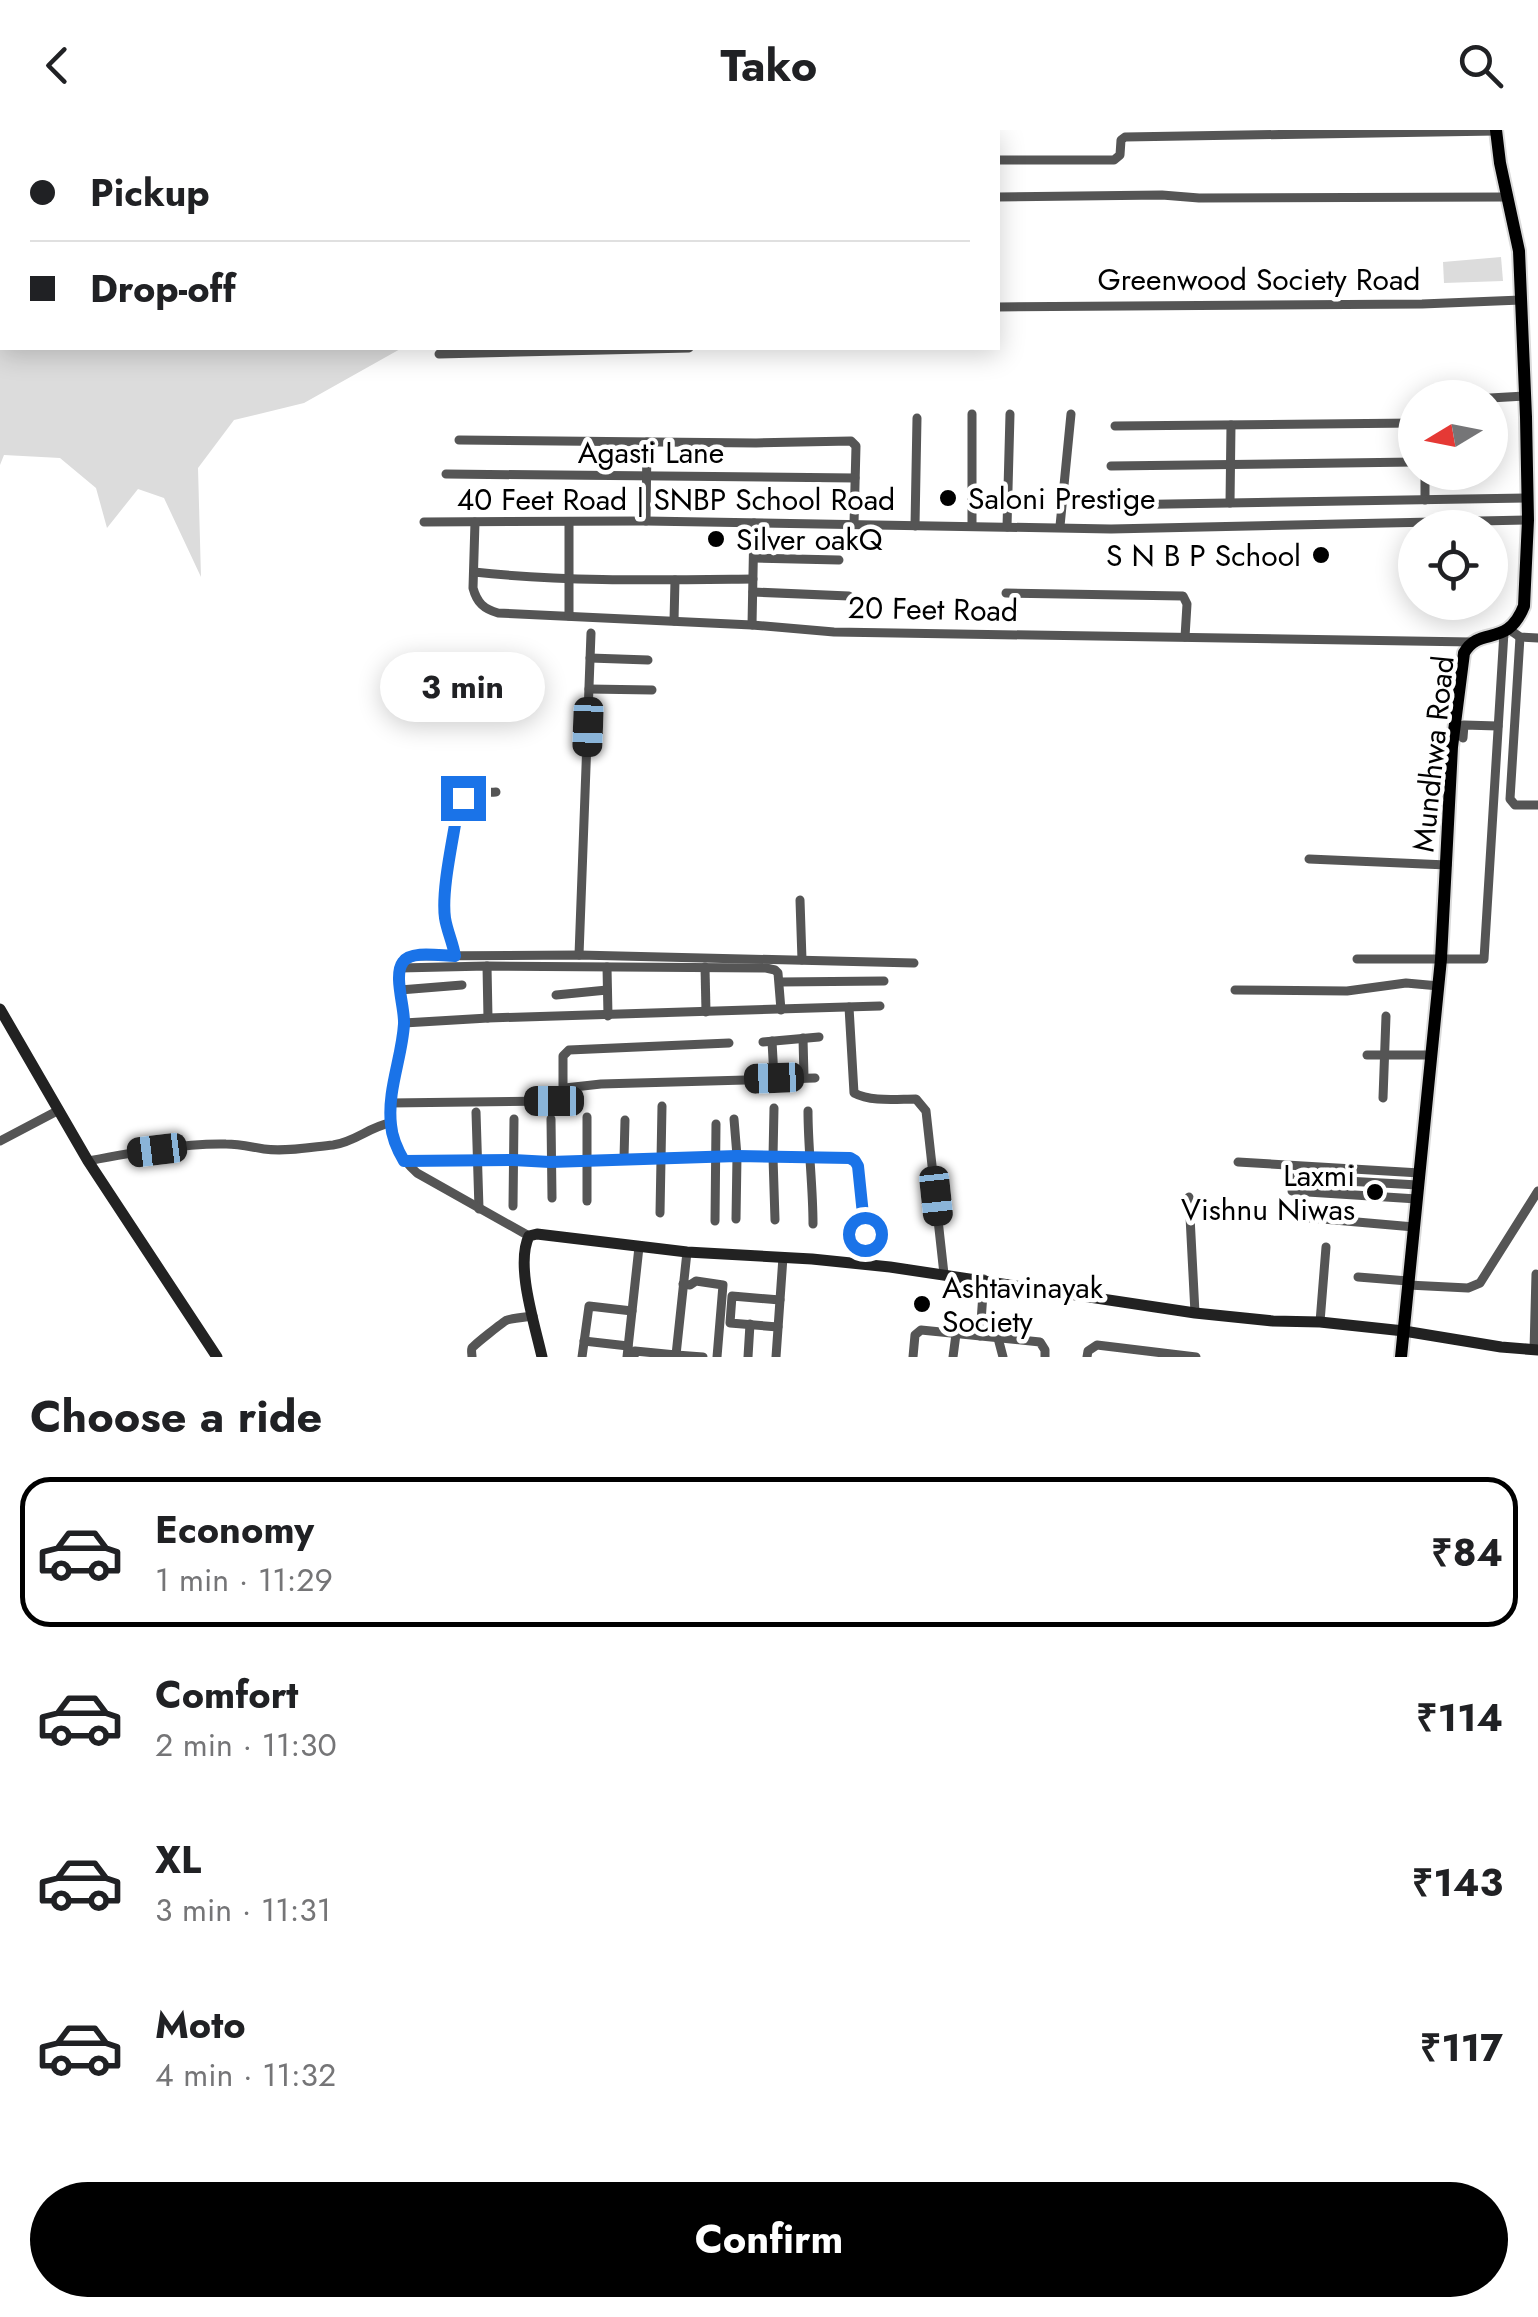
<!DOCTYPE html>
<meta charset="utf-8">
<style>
body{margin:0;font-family:Jost,sans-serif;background:#f2f2f2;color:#202124;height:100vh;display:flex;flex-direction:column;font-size:38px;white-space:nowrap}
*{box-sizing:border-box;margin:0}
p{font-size:32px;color:#757577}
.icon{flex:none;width:55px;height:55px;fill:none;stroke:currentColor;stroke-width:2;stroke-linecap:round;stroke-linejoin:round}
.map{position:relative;height:1227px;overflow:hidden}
.sheet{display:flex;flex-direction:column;background:#fff;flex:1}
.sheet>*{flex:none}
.banner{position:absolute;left:0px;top:0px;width:1000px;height:220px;box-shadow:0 5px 25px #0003;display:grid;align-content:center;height:220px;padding:0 30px;background:#fff}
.needle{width:65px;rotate:260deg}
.buttons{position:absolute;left:1398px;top:250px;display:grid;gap:20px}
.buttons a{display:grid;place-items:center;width:110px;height:110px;border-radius:50%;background:#fff;box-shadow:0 5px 25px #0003;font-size:50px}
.end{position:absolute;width:45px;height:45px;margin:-22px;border:12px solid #1a73e8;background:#fff;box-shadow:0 0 0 5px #fff}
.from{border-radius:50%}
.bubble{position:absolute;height:70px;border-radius:35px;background:#fff;box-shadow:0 5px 25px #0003;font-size:32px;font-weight:700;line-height:70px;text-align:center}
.car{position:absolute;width:30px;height:60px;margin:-30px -15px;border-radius:12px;box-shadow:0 0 8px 2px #0007;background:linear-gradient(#222 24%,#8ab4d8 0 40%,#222 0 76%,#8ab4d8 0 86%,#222 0)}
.banner b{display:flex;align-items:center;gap:35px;height:95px;font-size:38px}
.banner b+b{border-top:2px solid #e0e0e0}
.banner i{width:25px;height:25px;background:#202124}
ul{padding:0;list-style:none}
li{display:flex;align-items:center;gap:30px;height:150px;margin:0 20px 15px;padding:0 10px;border:5px solid transparent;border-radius:30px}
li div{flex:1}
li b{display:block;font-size:38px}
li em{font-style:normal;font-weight:700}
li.on{border-color:#000}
li>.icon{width:90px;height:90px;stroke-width:1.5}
h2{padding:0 30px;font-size:45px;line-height:120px}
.action{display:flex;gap:20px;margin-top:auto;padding:20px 30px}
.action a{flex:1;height:115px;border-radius:60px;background:#000;color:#fff;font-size:40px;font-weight:700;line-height:115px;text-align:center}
header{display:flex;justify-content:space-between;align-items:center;height:130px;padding:0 30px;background:#fff;font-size:45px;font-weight:700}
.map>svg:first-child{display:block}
</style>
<header><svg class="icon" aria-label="back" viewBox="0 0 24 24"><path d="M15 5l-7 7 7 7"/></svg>Tako<svg class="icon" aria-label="search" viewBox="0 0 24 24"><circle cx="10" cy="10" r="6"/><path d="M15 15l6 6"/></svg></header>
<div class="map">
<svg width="1538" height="1227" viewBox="0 0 1538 1227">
<rect width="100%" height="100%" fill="#fff"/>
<g fill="#dcdcdc">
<path d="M 0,0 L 419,0 L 419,2 L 2,2 L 2,218 L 402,218 L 304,273 L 234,290 L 198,338 L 201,447 L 164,368 L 138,359 L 107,398 L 96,358 L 60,328 L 4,325 L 0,335 Z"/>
<path d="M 1501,127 L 1503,151 L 1444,153 L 1443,132 Z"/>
</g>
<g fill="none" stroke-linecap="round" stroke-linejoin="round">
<defs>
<path id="primary" d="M 1401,1227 L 1441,829 L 1452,617 L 1464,523 C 1480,495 1507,519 1524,476 L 1528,390 L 1526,287 L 1519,121 L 1500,33 L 1496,0"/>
</defs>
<use href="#primary" stroke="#dbdbdb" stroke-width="16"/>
<g stroke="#555" stroke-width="9">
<path d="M 998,30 L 1114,30 L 1120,25 L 1121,10 L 1125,7 L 1496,1"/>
<path d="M 998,67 L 1162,65 L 1199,68 L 1507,67"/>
<path d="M 998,177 L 1422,174 L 1521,170"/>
<path d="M 439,224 L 689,218"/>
<path d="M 1490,268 L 1525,266"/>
<path d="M 972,284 L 972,396"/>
<path d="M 1115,296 L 1415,293"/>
<path d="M 459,310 L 756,313 L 851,311 L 856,316 L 854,394"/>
<path d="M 1111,336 L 1415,332"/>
<path d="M 446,344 L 855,348"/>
<path d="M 1425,370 L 1425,342"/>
<path d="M 1230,373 L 1231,295"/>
<path d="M 1111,375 L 1527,368"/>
<path d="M 646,391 L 647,312"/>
<path d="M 424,392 L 646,391 L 1111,399 L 1528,390"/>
<path d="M 475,392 L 473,458 C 477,473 484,479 498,483 L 752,495 L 834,502 L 1472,512"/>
<path d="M 569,392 L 569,486"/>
<path d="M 915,396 L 917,288"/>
<path d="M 1060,396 L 1071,284"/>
<path d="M 1007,397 L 1010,284"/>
<path d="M 754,428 L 839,430"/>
<path d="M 474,442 C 566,452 660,450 753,449"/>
<path d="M 753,462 L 849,466"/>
<path d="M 1006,463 L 1183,466 L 1187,474 L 1185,507"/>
<path d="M 674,491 L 675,450"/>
<path d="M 752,495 L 754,393"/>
<path d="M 1510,500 L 1520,507 L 1538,508"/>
<path d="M 1520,507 L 1510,669 L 1515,675 L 1538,675"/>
<path d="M 590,528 L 648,530"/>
<path d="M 589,559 L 652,560"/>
<path d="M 1463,608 L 1464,595 L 1498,596"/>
<path d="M 1309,729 L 1447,735"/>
<path d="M 800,770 L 802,830"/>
<path d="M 579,825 L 591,503"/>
<path d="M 455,827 C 453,813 447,801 445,788 C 442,759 454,707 458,676 C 465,661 482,663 496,662"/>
<path d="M 1357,829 L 1484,829 L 1504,502"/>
<path d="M 487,836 L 488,888"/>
<path d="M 607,837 L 608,886"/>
<path d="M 705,837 L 706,882"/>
<path d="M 400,838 L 487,836 L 766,838 L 775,840 L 778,843 L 781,880"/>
<path d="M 780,852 L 884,851"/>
<path d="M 400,860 L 462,855"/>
<path d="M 1235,860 L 1347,861 L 1406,853 L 1439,856"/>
<path d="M 556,865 L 607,860"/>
<path d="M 849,877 L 854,963 C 871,972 896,969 916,969 L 926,981 L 944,1144"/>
<path d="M 404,893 L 488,888 L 880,876"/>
<path d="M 803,908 L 804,948"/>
<path d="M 772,911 L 774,948"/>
<path d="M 763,912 L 819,907"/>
<path d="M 1367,925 L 1432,925"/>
<path d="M 565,958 L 601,954 L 815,948"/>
<path d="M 1383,968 L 1386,886"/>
<path d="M 390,973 L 554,971 L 561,970 L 563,966 L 563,926 L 569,920 L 729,913"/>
<path d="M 774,978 L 773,1027 L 775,1090"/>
<path d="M 808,981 C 808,1019 813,1056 813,1094"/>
<path d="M 476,982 L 479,1079"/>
<path d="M 587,987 L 587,1071"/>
<path d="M 551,989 L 552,1068"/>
<path d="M 734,989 L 737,1026 L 736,1089"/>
<path d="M 0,1011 L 59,980"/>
<path d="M 624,1028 L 625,990"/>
<path d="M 88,1031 C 130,1023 184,1013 226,1014 C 239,1014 251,1017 264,1019 C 286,1022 312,1017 333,1015 C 355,1012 369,997 390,993"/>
<path d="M 404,1031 L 513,1030 L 551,1032 L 737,1026 L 850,1028 L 855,1031 L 858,1036 L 865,1104"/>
<path d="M 1238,1032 L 1420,1043"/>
<path d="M 1292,1048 L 1418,1055"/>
<path d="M 1292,1061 L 1417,1069"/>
<path d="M 1189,1067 L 1195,1183"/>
<path d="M 513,1076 L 514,989"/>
<path d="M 660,1083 L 662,976"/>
<path d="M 1300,1087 L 1414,1097"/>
<path d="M 715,1091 L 716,994"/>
<path d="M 529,1106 L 417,1043 C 364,995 404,947 404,890 C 404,870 394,849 404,830 L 411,826 L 579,825 L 914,833"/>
<path d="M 1358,1147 L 1408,1151"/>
<path d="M 683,1154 L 690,1155 L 696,1151 L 723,1155 L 717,1227"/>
<path d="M 1408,1155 L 1468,1158 L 1480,1153 L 1538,1061"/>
<path d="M 1320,1192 L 1326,1117"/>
<path d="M 778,1197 L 730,1193 L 732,1166 L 780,1170"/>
<path d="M 980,1206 L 984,1149"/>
<path d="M 998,1208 L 1003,1227"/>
<path d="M 584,1211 L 628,1216"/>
<path d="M 1534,1220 L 1536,1144"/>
<path d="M 676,1225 L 703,1227"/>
<path d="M 472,1227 C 472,1224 471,1221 472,1218 C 474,1215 503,1192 507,1190 C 515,1188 525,1187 533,1186"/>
<path d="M 582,1227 L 589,1176 L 632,1181"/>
<path d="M 627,1227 L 639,1117"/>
<path d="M 634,1227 L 635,1221 L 676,1225 L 687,1122"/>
<path d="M 748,1227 L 750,1194"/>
<path d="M 776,1227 L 783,1127"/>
<path d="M 913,1227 L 915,1205 L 921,1200 L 1040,1212 L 1045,1220 L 1045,1227"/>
<path d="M 953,1227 L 956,1204"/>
<path d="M 1087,1227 L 1088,1221 L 1097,1215 L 1196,1227"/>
</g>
<g stroke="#222" stroke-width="11">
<path d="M 0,879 L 88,1031 L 217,1227"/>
<path d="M 542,1227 C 535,1195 515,1135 529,1106 L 537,1104 L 687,1122 L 812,1129 L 890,1137 L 1195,1183 L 1273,1191 L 1320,1192 L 1404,1201 L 1501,1217 L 1538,1220"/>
</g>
<use href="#primary" stroke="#000" stroke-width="12"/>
</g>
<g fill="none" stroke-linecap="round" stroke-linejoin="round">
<path stroke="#1a73e8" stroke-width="12" d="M 463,668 L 458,676 C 454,706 441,759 445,788 C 447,801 453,813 455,826 C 441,826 411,820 403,832 C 393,845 405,878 404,894 C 402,928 387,960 391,995 C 392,1008 397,1019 404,1031 L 513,1030 L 550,1032 L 737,1026 L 850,1028 L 855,1031 L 858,1036 L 865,1104"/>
</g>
<g fill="#000" stroke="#fff" stroke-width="4">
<circle cx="948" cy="368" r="10"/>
<circle cx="716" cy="409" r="10"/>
<circle cx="1321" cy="425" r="10"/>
<circle cx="1375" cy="1062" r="10"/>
<circle cx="922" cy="1174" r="10"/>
</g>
<g text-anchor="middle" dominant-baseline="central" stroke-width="9" stroke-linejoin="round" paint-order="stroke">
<g font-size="30" fill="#000" stroke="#fff">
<text x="1259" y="149">Greenwood Society Road</text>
<text x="651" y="322">Agasti Lane</text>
<text x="676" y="369">40 Feet Road | SNBP School Road</text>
<text transform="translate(933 479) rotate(1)">20 Feet Road</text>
<text transform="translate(1433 624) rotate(-84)">Mundhwa Road</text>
</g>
<g font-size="30" fill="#000" stroke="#fff" text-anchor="start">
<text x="968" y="368">Saloni Prestige</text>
<text x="736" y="409">Silver oakQ</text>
<text x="1301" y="425" text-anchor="end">S N B P School</text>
<text x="1355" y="1045" text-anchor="end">Laxmi<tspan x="1355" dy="34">Vishnu Niwas</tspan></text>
<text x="942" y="1157">Ashtavinayak<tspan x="942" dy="34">Society</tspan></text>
</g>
</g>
</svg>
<div class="buttons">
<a><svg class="needle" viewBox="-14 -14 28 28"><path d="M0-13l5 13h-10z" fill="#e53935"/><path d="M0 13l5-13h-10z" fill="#757577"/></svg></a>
<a><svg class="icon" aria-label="locate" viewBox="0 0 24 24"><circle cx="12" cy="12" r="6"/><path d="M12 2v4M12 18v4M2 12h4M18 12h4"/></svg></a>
</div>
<i class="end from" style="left:865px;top:1104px"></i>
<i class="end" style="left:463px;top:668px"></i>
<div class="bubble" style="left:380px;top:522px;width:165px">3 min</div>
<i class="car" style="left:588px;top:597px;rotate:182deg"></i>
<i class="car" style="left:774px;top:948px;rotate:268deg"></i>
<i class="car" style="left:554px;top:971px;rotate:270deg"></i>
<i class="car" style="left:157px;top:1020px;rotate:263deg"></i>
<i class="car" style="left:936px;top:1066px;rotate:174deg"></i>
<div class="banner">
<b><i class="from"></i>Pickup</b>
<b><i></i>Drop-off</b>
</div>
</div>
<section class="sheet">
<h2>Choose a ride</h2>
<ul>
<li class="on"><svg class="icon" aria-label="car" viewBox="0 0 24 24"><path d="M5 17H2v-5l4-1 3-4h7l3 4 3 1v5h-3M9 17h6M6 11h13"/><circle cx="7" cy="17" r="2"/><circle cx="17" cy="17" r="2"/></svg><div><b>Economy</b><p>1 min · 11:29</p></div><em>₹84</em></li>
<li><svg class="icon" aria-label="car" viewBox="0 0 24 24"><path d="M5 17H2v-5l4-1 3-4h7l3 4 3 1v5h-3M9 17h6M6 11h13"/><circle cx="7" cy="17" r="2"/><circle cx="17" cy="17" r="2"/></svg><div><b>Comfort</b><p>2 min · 11:30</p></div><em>₹114</em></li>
<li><svg class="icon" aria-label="car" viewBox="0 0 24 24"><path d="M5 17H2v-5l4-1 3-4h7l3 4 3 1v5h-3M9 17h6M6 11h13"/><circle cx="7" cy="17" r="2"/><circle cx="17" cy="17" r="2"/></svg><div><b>XL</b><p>3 min · 11:31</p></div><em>₹143</em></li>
<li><svg class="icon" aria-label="car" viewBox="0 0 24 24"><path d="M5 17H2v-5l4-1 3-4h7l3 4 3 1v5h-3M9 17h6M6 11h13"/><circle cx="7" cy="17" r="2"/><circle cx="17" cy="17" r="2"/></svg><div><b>Moto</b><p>4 min · 11:32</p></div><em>₹117</em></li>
</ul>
<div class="action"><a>Confirm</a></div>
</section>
